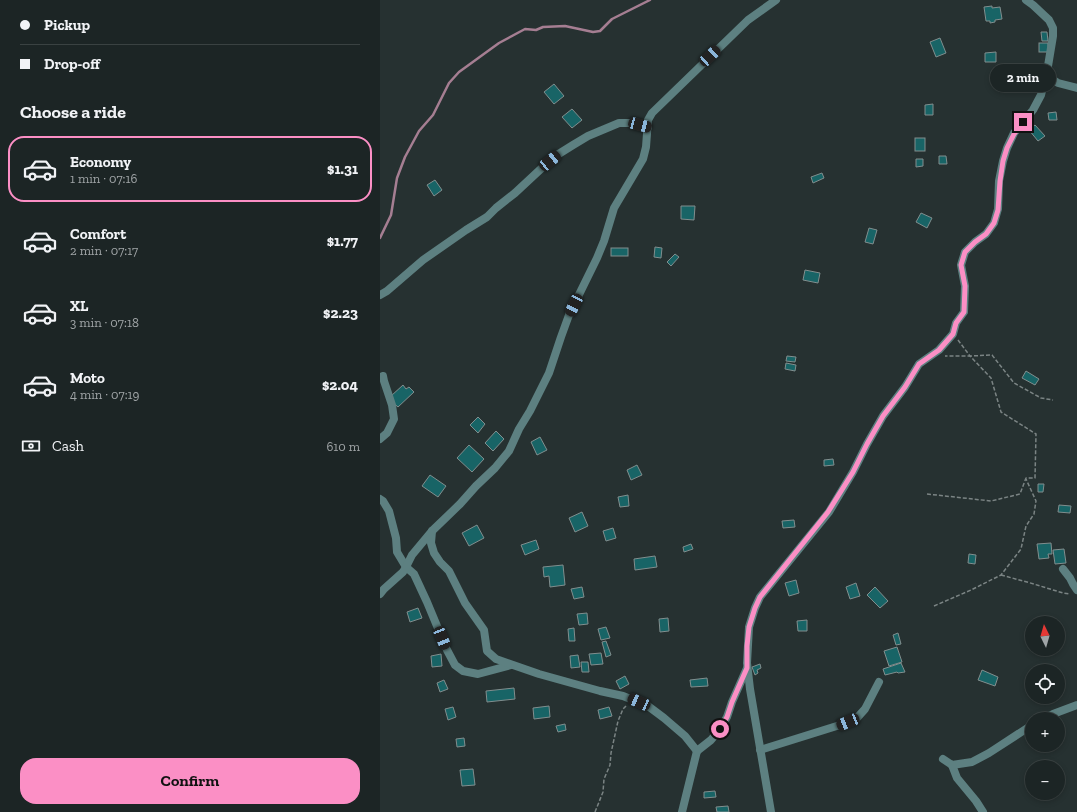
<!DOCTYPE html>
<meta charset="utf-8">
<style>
body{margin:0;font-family:"Zilla Slab",serif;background:#252d2d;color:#f1f3f6;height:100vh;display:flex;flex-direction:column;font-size:15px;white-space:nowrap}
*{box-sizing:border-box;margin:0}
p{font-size:13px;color:#a0a5a7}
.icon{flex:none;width:22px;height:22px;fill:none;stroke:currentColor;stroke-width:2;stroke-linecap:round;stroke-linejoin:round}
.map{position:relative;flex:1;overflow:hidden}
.panel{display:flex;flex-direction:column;background:#1c2525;width:380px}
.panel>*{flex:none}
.banner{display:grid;align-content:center;height:88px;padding:0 20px;background:#1c2525}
.needle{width:26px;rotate:355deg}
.fabs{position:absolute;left:645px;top:616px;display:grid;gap:8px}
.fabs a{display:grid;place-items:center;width:40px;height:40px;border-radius:50%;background:#1c2525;box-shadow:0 2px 6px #0003,0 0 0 1px #3a4242;font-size:20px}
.end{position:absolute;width:18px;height:18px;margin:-9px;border:5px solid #fb8fc5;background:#111;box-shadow:0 0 0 2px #111}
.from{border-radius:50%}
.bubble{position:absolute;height:28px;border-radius:14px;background:#1c2525;box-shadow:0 2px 6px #0003,0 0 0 1px #3a4242;font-size:13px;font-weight:800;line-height:28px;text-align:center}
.car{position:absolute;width:12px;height:24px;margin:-12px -6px;border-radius:5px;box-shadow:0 0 3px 1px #0007;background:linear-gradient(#222 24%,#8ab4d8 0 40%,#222 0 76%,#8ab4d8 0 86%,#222 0)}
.banner b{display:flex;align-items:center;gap:14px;height:38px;font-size:15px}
.banner b+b{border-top:1px solid #3a4242}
.banner i{width:10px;height:10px;background:#f1f3f6}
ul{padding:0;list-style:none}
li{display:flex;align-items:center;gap:12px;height:66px;margin:0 8px 6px;padding:0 12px;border:2px solid transparent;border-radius:16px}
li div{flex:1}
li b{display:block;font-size:15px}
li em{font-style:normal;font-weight:800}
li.active{border-color:#fb8fc5}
li>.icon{width:36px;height:36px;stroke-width:1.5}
h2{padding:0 20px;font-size:18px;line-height:48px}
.pay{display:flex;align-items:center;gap:10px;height:44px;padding:0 20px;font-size:15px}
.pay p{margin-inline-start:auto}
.cta{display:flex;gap:8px;margin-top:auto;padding:8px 20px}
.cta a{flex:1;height:46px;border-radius:16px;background:#fb8fc5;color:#111;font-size:16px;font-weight:800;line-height:46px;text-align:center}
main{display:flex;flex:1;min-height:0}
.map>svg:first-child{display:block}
</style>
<main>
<section class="panel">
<div class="banner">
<b><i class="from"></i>Pickup</b>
<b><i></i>Drop-off</b>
</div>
<h2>Choose a ride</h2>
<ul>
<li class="active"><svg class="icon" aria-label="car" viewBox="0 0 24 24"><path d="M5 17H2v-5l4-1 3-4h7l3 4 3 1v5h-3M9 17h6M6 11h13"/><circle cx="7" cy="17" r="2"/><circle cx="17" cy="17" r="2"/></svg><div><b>Economy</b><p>1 min · 07:16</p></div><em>$1.31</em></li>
<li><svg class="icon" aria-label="car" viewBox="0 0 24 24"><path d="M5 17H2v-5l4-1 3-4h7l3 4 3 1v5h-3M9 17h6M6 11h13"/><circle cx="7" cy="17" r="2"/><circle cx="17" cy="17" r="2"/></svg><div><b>Comfort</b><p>2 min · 07:17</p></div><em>$1.77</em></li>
<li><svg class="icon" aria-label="car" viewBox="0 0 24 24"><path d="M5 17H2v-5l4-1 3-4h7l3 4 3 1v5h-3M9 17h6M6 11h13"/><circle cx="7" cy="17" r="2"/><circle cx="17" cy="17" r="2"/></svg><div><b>XL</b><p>3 min · 07:18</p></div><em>$2.23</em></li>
<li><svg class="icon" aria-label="car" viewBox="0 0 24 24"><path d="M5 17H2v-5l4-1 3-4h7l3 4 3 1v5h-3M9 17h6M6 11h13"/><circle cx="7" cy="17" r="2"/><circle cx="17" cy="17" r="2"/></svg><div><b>Moto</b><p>4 min · 07:19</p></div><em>$2.04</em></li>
</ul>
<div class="pay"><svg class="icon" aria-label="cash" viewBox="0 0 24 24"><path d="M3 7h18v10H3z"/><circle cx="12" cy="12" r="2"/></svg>Cash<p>610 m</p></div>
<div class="cta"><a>Confirm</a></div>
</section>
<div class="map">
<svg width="697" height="812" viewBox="0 0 697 812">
<rect width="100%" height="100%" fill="#263131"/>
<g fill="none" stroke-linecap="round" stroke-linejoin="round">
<path stroke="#a57e92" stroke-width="2.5" d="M 0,238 L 11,215 L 17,178 L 25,157 L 39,131 L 53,115 L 69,83 L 79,72 L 119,43 L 145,29 L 156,30 L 163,27 L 185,26 L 213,32 L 220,31 L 232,19 L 270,0"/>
</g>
<g fill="#186466" stroke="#818e8e">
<path d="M 612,6 L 612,8 L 620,7 L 622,19 L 615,20 L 615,22 L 610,23 L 610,21 L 606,21 L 604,7 Z"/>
<path d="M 661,32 L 667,32 L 668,41 L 662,41 Z"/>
<path d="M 560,38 L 566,53 L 556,57 L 550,42 Z"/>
<rect x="659" y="43" width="9" height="9"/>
<path d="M 616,52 L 616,62 L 605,62 L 605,53 Z"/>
<path d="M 174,84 L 184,96 L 174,104 L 164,92 Z"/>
<path d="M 553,104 L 553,115 L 545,115 L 545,105 Z"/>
<path d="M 192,109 L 202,120 L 192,128 L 182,117 Z"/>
<path d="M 676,112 L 677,120 L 669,120 L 668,113 Z"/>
<path d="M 655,125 L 665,136 L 658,141 L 649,130 Z"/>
<rect x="535" y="138" width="10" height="13"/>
<path d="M 559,156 L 566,156 L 567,164 L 559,164 Z"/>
<path d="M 536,159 L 543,159 L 543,166 L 536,167 Z"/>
<path d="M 442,173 L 444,178 L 433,183 L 431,177 Z"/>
<path d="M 55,180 L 62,190 L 54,196 L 47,185 Z"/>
<path d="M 301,206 L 315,206 L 314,220 L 301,219 Z"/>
<path d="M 541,213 L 552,218 L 547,228 L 536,222 Z"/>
<path d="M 489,228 L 497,230 L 493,244 L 485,242 Z"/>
<path d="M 275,247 L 282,248 L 281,258 L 274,257 Z"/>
<rect x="231" y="248" width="17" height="8"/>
<path d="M 295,254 L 299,257 L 291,266 L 287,262 Z"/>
<path d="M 425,270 L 440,273 L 438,283 L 423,280 Z"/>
<path d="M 407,356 L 416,357 L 415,362 L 406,361 Z"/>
<path d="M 406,363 L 416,365 L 415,371 L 405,369 Z"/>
<path d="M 646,371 L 659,379 L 655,385 L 642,378 Z"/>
<path d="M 23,385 L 26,389 L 29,387 L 34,392 L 18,407 L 11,401 L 11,396 Z"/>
<path d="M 98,417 L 105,424 L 98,433 L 90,425 Z"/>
<path d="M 116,431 L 124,439 L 113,451 L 105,443 Z"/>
<path d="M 160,437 L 167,450 L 157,455 L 151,442 Z"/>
<path d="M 89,445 L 104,459 L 92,472 L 77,458 Z"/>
<path d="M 453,459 L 454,465 L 444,466 L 444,460 Z"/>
<path d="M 257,465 L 262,475 L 251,480 L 247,470 Z"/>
<path d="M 50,475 L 66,486 L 58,497 L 42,486 Z"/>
<path d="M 658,484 L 664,484 L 663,492 L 658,492 Z"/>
<path d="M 248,495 L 249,506 L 240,507 L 238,497 Z"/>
<path d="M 679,505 L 691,506 L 690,513 L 678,512 Z"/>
<path d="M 202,512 L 208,526 L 195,532 L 189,518 Z"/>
<path d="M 414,520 L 415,527 L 403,528 L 402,521 Z"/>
<path d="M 97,525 L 104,538 L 89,546 L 82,533 Z"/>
<path d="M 233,528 L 236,538 L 226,541 L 223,531 Z"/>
<path d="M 156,540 L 159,549 L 145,555 L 141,545 Z"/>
<path d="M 671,543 L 672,554 L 668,554 L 669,558 L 659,559 L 657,544 Z"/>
<path d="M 311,544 L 313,549 L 304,552 L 303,547 Z"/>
<path d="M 684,549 L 686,563 L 675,564 L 673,550 Z"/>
<path d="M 589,554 L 596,555 L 595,564 L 588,563 Z"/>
<path d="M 275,556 L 277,567 L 255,570 L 254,559 Z"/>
<path d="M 183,565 L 185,585 L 170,587 L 169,576 L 164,577 L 163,567 Z"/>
<path d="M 416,580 L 419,593 L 409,596 L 405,583 Z"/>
<path d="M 476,583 L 480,596 L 470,599 L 466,587 Z"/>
<path d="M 202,587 L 204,597 L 194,599 L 191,589 Z"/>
<path d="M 495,587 L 508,601 L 500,608 L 487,595 Z"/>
<path d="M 38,608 L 42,618 L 30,622 L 27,612 Z"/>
<path d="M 207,613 L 208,624 L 199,625 L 197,614 Z"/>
<path d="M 288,618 L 289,631 L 280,632 L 279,619 Z"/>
<path d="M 427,620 L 427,631 L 418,631 L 417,621 Z"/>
<path d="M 226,627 L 230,638 L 221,640 L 218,629 Z"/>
<path d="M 194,628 L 195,641 L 189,641 L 188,629 Z"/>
<path d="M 518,633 L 521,644 L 516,645 L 513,635 Z"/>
<path d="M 226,641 L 231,655 L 226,657 L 222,642 Z"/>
<path d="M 517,647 L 522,662 L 509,666 L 504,651 Z"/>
<path d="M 221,653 L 223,664 L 211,665 L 209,654 Z"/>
<path d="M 61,654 L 62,666 L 52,667 L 51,656 Z"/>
<path d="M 198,655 L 200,667 L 191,668 L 190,656 Z"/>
<path d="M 201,662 L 208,662 L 209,672 L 202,672 Z"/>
<path d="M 521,663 L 525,672 L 518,673 L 517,672 L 505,675 L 503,669 Z"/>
<path d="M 380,664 L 381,668 L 377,670 L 378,673 L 375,675 L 372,667 Z"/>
<path d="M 602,670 L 618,677 L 615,686 L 598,680 Z"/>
<path d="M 245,676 L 249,684 L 240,689 L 236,681 Z"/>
<path d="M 327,678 L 328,686 L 311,687 L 310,680 Z"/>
<path d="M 64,680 L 68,689 L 60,692 L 57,683 Z"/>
<path d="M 134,688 L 135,699 L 107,702 L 106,691 Z"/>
<path d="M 169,706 L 170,717 L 154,719 L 153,708 Z"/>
<path d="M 73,707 L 76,717 L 68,720 L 65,709 Z"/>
<path d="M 229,707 L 232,716 L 220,719 L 218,710 Z"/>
<path d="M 185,724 L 186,730 L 178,732 L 176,726 Z"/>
<path d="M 84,738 L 85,746 L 77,747 L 76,739 Z"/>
<path d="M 93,769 L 95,785 L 82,786 L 80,770 Z"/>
<path d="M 335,791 L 336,797 L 324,798 L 324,792 Z"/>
<path d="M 348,806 L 349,812 L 337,812 L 336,807 Z"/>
</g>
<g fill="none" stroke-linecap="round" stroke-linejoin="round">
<g stroke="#7b8484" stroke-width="1.5" stroke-dasharray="4 2" stroke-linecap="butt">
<path d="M 578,340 L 590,356 L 612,355 L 634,383 L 661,398 L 673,400"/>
<path d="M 547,494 L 611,501 L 640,494 L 646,478 L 655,478 L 656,434 L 621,412 L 611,378 L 590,356 L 565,356"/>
<path d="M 621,575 L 647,582 L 683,593 L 690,594"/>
<path d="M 554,606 L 591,590 L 621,575 L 641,549 L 646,526 L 654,514 L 656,501 L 646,479"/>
<path d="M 215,812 L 223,792 L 224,779 L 230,765 L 231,753 L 238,721 L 243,709 L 246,706"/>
</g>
<g stroke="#5d8081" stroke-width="8">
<path d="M 666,75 L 678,83 L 697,88"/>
<path d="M 0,295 L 7,291 L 43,260 L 86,230 L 107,217 L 116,208 L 135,193 L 164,166 L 177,155 L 193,145 L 208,136 L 239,123 L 251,123 L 268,127"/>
<path d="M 0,439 L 7,433 L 14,419 L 12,405 L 4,381 L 3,376"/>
<path d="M 0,499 L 3,501 L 9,511 L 16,538 L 17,552 L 26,567 L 34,574 L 47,602 L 67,650 L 75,665 L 83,671 L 98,674 L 131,665"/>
<path d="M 52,531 L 51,543 L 54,553 L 60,562 L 69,571 L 85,603 L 104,630 L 107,651 L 116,659 L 159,674 L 220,691 L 243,696 L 268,706 L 284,718 L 305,736 L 317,751 L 331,740 L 340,729 L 347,717 L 352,702 L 367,668"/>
<path d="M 683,569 L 690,578 L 693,584 L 697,590"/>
<path d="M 0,594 L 4,589 L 23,572 L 26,567 L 32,555 L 52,531 L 80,504 L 96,486 L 115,468 L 129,451 L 139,429 L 150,411 L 169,373 L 181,337 L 189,315 L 217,258 L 224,241 L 234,208 L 263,159 L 266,147 L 268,120 L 272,113 L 368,20 L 396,0"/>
<path d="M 663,719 L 673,714 L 697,705"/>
<path d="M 380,750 L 460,725 L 476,719 L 485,709 L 499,682"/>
<path d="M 563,759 L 572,765 L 592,762 L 609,753 L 652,725"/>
<path d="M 572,765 L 577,778 L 596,801 L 603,812"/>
<path d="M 302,812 L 317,751"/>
<path d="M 391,812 L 370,689 L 367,663 L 369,627 L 375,608 L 380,597 L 449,512 L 473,472 L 487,444 L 503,416 L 525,387 L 539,364 L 559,350 L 573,334 L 576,323 L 584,312 L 585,286 L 581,265 L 585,252 L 595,242 L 606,234 L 614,223 L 618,209 L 619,181 L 623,161 L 627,148 L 634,133 L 653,110 L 661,95 L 668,66 L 673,36 L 673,28 L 669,20 L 653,5 L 646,0"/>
</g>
</g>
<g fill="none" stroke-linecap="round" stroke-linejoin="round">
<path stroke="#fb8fc5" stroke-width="5" d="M 340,729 L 347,717 L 352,702 L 367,668 L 367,646 L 369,627 L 375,608 L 380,597 L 448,512 L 473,472 L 487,444 L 503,416 L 525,387 L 539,364 L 559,350 L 573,334 L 576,323 L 584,312 L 585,286 L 581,265 L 585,252 L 595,242 L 606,234 L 614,223 L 618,210 L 620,181 L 623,161 L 627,148 L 634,134 L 643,122"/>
</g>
</svg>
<div class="fabs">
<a><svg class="needle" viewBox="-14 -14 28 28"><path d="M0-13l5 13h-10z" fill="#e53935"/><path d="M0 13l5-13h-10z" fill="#a0a5a7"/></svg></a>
<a><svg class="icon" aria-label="locate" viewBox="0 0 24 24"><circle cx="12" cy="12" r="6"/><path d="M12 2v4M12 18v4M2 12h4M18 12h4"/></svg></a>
<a>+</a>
<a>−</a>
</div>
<i class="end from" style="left:340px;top:729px"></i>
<i class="end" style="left:643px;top:122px"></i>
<div class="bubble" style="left:610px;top:64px;width:66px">2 min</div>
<i class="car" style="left:330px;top:56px;rotate:47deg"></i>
<i class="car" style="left:260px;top:125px;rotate:105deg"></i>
<i class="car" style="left:170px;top:161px;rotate:51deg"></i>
<i class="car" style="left:194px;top:305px;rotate:206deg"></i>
<i class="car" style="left:62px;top:638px;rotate:158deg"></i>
<i class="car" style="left:259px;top:702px;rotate:294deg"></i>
<i class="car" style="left:468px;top:722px;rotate:248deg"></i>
</div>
</main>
